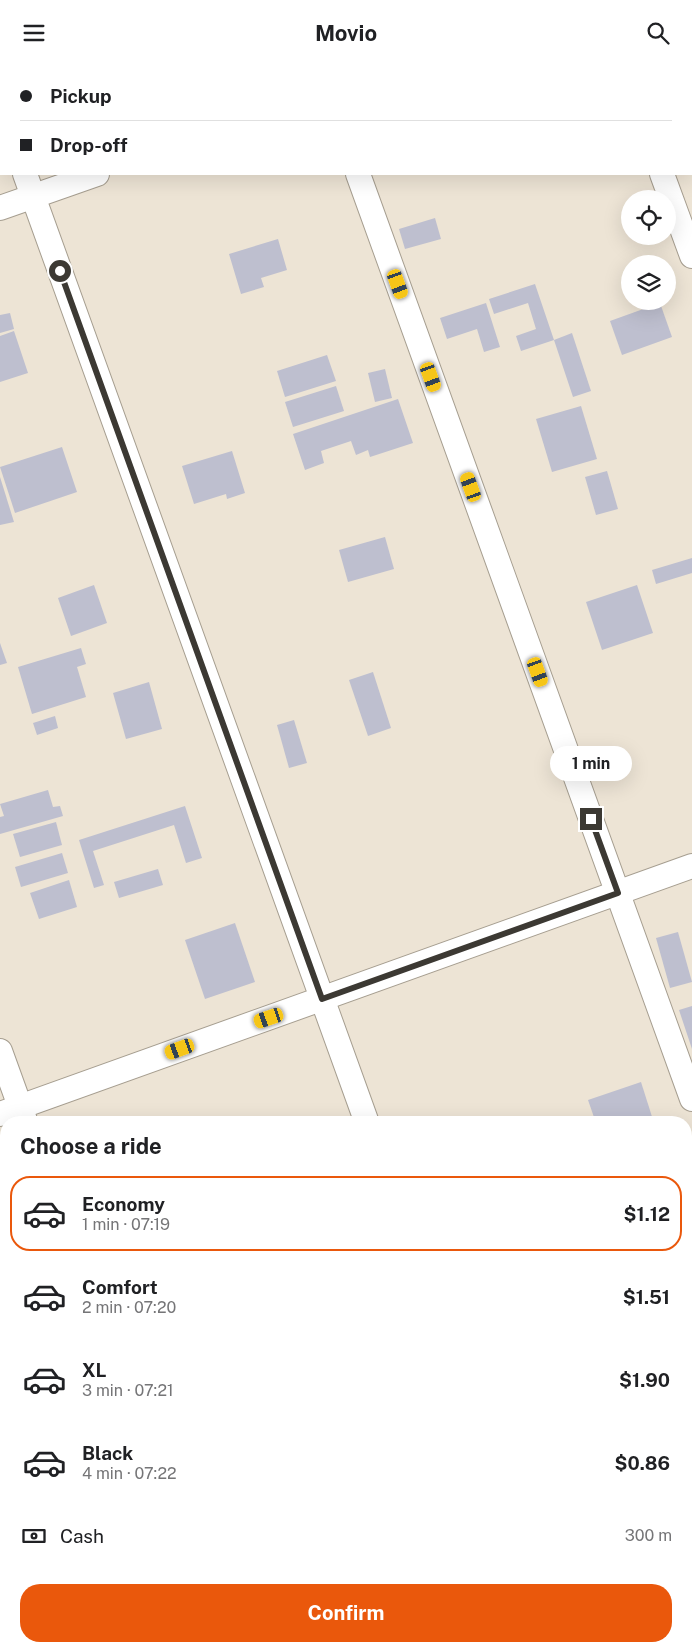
<!DOCTYPE html>
<meta charset="utf-8">
<style>
body{margin:0;font-family:"Public Sans",sans-serif;background:#f2f2f2;color:#202124;height:100vh;display:flex;flex-direction:column;font-size:19px;white-space:nowrap}
*{box-sizing:border-box;margin:0}
p{font-size:16px;color:#757577}
.icon{flex:none;width:28px;height:28px;fill:none;stroke:currentColor;stroke-width:2;stroke-linecap:round;stroke-linejoin:round}
.map{position:relative;flex:1;overflow:hidden}
.panel{position:absolute;left:0px;top:1051px;width:692px;height:536px;display:flex;flex-direction:column;background:#fff;border-radius:20px 20px 0 0;box-shadow:0 5px 20px #0002}
.panel>*{flex:none}
.top-card{position:absolute;left:0px;top:0px;width:692px;height:110px;box-shadow:0 5px 20px #0002;display:grid;align-content:center;height:110px;padding:0 20px;background:#fff}
.buttons{position:absolute;left:621px;top:125px;display:grid;gap:10px}
.buttons a{display:grid;place-items:center;width:55px;height:55px;border-radius:50%;background:#fff;box-shadow:0 5px 20px #0002;font-size:25px}
.end{position:absolute;width:22px;height:22px;margin:-11px;border:6px solid #3c3933;background:#fff;box-shadow:0 0 0 2px #fff}
.from{border-radius:50%}
.bubble{position:absolute;height:35px;border-radius:18px;background:#fff;box-shadow:0 5px 20px #0002;font-size:16px;font-weight:700;line-height:35px;text-align:center}
.car{position:absolute;width:15px;height:30px;margin:-15px -8px;border-radius:6px;box-shadow:0 0 4px 1px #0007;background:linear-gradient(#f5c518 24%,#345 0 40%,#f5c518 0 76%,#345 0 86%,#f5c518 0)}
.top-card b{display:flex;align-items:center;gap:18px;height:48px;font-size:19px}
.top-card b+b{border-top:1px solid #e0e0e0}
.top-card i{width:12px;height:12px;background:#202124}
ul{padding:0;list-style:none}
li{display:flex;align-items:center;gap:15px;height:75px;margin:0 10px 8px;padding:0 10px;border:2px solid transparent;border-radius:20px}
li div{flex:1}
li b{display:block;font-size:19px}
li em{font-style:normal;font-weight:700}
li.on{border-color:#ea580c}
li>.icon{width:45px;height:45px;stroke-width:1.5}
h2{padding:0 20px;font-size:22px;line-height:60px}
.pay{display:flex;align-items:center;gap:12px;height:55px;padding:0 20px;font-size:19px}
.pay p{margin-inline-start:auto}
.cta{display:flex;gap:10px;margin-top:auto;padding:10px 20px}
.cta a{flex:1;height:58px;border-radius:20px;background:#ea580c;color:#fff;font-size:20px;font-weight:700;line-height:58px;text-align:center}
header{display:flex;justify-content:space-between;align-items:center;height:65px;padding:0 20px;background:#fff;font-size:22px;font-weight:700}
.map>svg:first-child{display:block}
</style>
<header><svg class="icon" aria-label="menu" viewBox="0 0 24 24"><path d="M4 6h16M4 12h16M4 18h16"/></svg>Movio<svg class="icon" aria-label="search" viewBox="0 0 24 24"><circle cx="10" cy="10" r="6"/><path d="M15 15l6 6"/></svg></header>
<div class="map">
<svg width="692" height="1587" viewBox="0 0 692 1587">
<rect width="100%" height="100%" fill="#ede4d5"/>
<g fill="#bebfcf">
<path d="M 435,153 L 441,174 L 405,184 L 399,164 Z"/>
<path d="M 278,174 L 287,205 L 261,213 L 264,222 L 241,229 L 229,189 Z"/>
<path d="M 535,219 L 554,275 L 521,286 L 516,271 L 536,264 L 528,238 L 494,249 L 489,234 Z"/>
<path d="M 486,238 L 500,282 L 484,287 L 477,264 L 447,274 L 440,253 Z"/>
<path d="M 660,238 L 672,272 L 622,290 L 610,256 Z"/>
<path d="M 10,248 L 14,264 L 0,268 L 0,250 Z"/>
<path d="M 14,266 L 28,308 L 0,317 L 0,271 Z"/>
<path d="M 572,268 L 591,326 L 573,332 L 554,275 Z"/>
<path d="M 327,290 L 336,316 L 285,332 L 277,306 Z"/>
<path d="M 385,304 L 392,333 L 375,337 L 368,308 Z"/>
<path d="M 336,321 L 344,346 L 293,362 L 285,337 Z"/>
<path d="M 398,334 L 413,378 L 370,392 L 368,385 L 356,390 L 351,376 L 321,386 L 324,398 L 305,405 L 293,369 Z"/>
<path d="M 581,341 L 597,394 L 552,407 L 536,354 Z"/>
<path d="M 62,382 L 77,427 L 15,448 L 0,402 Z"/>
<path d="M 232,386 L 245,428 L 227,434 L 226,429 L 194,439 L 182,401 Z"/>
<path d="M 607,406 L 618,444 L 596,450 L 585,412 Z"/>
<path d="M 0,412 L 14,457 L 0,460 Z"/>
<path d="M 385,472 L 394,504 L 348,517 L 339,485 Z"/>
<path d="M 692,493 L 692,508 L 656,519 L 652,505 Z"/>
<path d="M 94,520 L 107,558 L 71,571 L 58,533 Z"/>
<path d="M 637,520 L 653,568 L 602,585 L 586,537 Z"/>
<path d="M 0,578 L 7,598 L 0,600 Z"/>
<path d="M 81,583 L 86,599 L 77,602 L 86,632 L 32,649 L 18,602 Z"/>
<path d="M 373,607 L 391,663 L 368,671 L 349,615 Z"/>
<path d="M 149,617 L 162,664 L 126,674 L 113,628 Z"/>
<path d="M 55,651 L 58,663 L 37,670 L 33,658 Z"/>
<path d="M 294,655 L 307,698 L 289,703 L 277,660 Z"/>
<path d="M 48,725 L 53,742 L 60,741 L 63,751 L 0,769 L 0,752 L 4,751 L 0,739 Z"/>
<path d="M 185,741 L 202,793 L 186,798 L 174,760 L 93,786 L 104,820 L 94,823 L 79,775 Z"/>
<path d="M 56,757 L 62,780 L 20,792 L 13,769 Z"/>
<path d="M 62,788 L 68,808 L 21,822 L 15,802 Z"/>
<path d="M 158,804 L 163,820 L 119,833 L 114,817 Z"/>
<path d="M 69,815 L 77,842 L 39,854 L 30,828 Z"/>
<path d="M 235,858 L 255,917 L 205,934 L 185,875 Z"/>
<path d="M 678,867 L 692,917 L 670,923 L 656,873 Z"/>
<path d="M 692,941 L 692,984 L 679,945 Z"/>
<path d="M 641,1017 L 654,1058 L 596,1058 L 588,1035 Z"/>
<path d="M 6,1375 L 6,1405 L 0,1407 L 0,1377 Z"/>
<path d="M 686,1387 L 692,1404 L 686,1406 Z"/>
<path d="M 6,1407 L 6,1437 L 0,1439 L 0,1409 Z"/>
<path d="M 687,1477 L 692,1493 L 692,1539 L 686,1541 Z"/>
<path d="M 392,1581 L 394,1587 L 374,1587 L 390,1581 Z"/>
<path d="M 428,1581 L 454,1581 L 456,1587 L 429,1587 Z"/>
<path d="M 461,1581 L 489,1581 L 490,1587 L 463,1587 Z"/>
</g>
<g fill="none" stroke-linecap="round" stroke-linejoin="round">
<defs>
<g id="street">
<path d="M 318,0 L 319,1"/>
<path d="M 623,0 L 624,1"/>
<path d="M 398,1 L 402,0"/>
<path d="M 0,39 L 1,42"/>
<path d="M 25,109 L 367,1058"/>
<path d="M 358,109 L 692,1034"/>
<path d="M 662,109 L 692,191"/>
<path d="M 0,143 L 97,109"/>
<path d="M 0,986 L 26,1058"/>
<path d="M 0,1049 L 692,801"/>
<path d="M 213,1581 L 215,1587"/>
<path d="M 556,1581 L 558,1587"/>
</g>
</defs>
<use href="#street" stroke="#a69e90" stroke-width="26"/>
<use href="#street" stroke="#fff" stroke-width="24"/>
</g>
<g fill="none" stroke-linecap="round" stroke-linejoin="round">
<path stroke="#3c3933" stroke-width="6" d="M 60,206 L 322,934 L 618,828 L 591,754"/>
</g>
</svg>
<div class="buttons">
<a><svg class="icon" aria-label="locate" viewBox="0 0 24 24"><circle cx="12" cy="12" r="6"/><path d="M12 2v4M12 18v4M2 12h4M18 12h4"/></svg></a>
<a><svg class="icon" aria-label="layers" viewBox="0 0 24 24"><path d="M12 4l9 5-9 5-9-5zM3 14l9 5 9-5"/></svg></a>
</div>
<i class="end from" style="left:60px;top:206px"></i>
<i class="end" style="left:591px;top:754px"></i>
<div class="bubble" style="left:550px;top:681px;width:82px">1 min</div>
<i class="car" style="left:398px;top:219px;rotate:160deg"></i>
<i class="car" style="left:431px;top:312px;rotate:160deg"></i>
<i class="car" style="left:471px;top:422px;rotate:340deg"></i>
<i class="car" style="left:538px;top:607px;rotate:160deg"></i>
<i class="car" style="left:269px;top:953px;rotate:251deg"></i>
<i class="car" style="left:180px;top:984px;rotate:250deg"></i>
<div class="top-card">
<b><i class="from"></i>Pickup</b>
<b><i></i>Drop-off</b>
</div>
<section class="panel">
<h2>Choose a ride</h2>
<ul>
<li class="on"><svg class="icon" aria-label="car" viewBox="0 0 24 24"><path d="M5 17H2v-5l4-1 3-4h7l3 4 3 1v5h-3M9 17h6M6 11h13"/><circle cx="7" cy="17" r="2"/><circle cx="17" cy="17" r="2"/></svg><div><b>Economy</b><p>1 min · 07:19</p></div><em>$1.12</em></li>
<li><svg class="icon" aria-label="car" viewBox="0 0 24 24"><path d="M5 17H2v-5l4-1 3-4h7l3 4 3 1v5h-3M9 17h6M6 11h13"/><circle cx="7" cy="17" r="2"/><circle cx="17" cy="17" r="2"/></svg><div><b>Comfort</b><p>2 min · 07:20</p></div><em>$1.51</em></li>
<li><svg class="icon" aria-label="car" viewBox="0 0 24 24"><path d="M5 17H2v-5l4-1 3-4h7l3 4 3 1v5h-3M9 17h6M6 11h13"/><circle cx="7" cy="17" r="2"/><circle cx="17" cy="17" r="2"/></svg><div><b>XL</b><p>3 min · 07:21</p></div><em>$1.90</em></li>
<li><svg class="icon" aria-label="car" viewBox="0 0 24 24"><path d="M5 17H2v-5l4-1 3-4h7l3 4 3 1v5h-3M9 17h6M6 11h13"/><circle cx="7" cy="17" r="2"/><circle cx="17" cy="17" r="2"/></svg><div><b>Black</b><p>4 min · 07:22</p></div><em>$0.86</em></li>
</ul>
<div class="pay"><svg class="icon" aria-label="cash" viewBox="0 0 24 24"><path d="M3 7h18v10H3z"/><circle cx="12" cy="12" r="2"/></svg>Cash<p>300 m</p></div>
<div class="cta"><a>Confirm</a></div>
</section>
</div>
